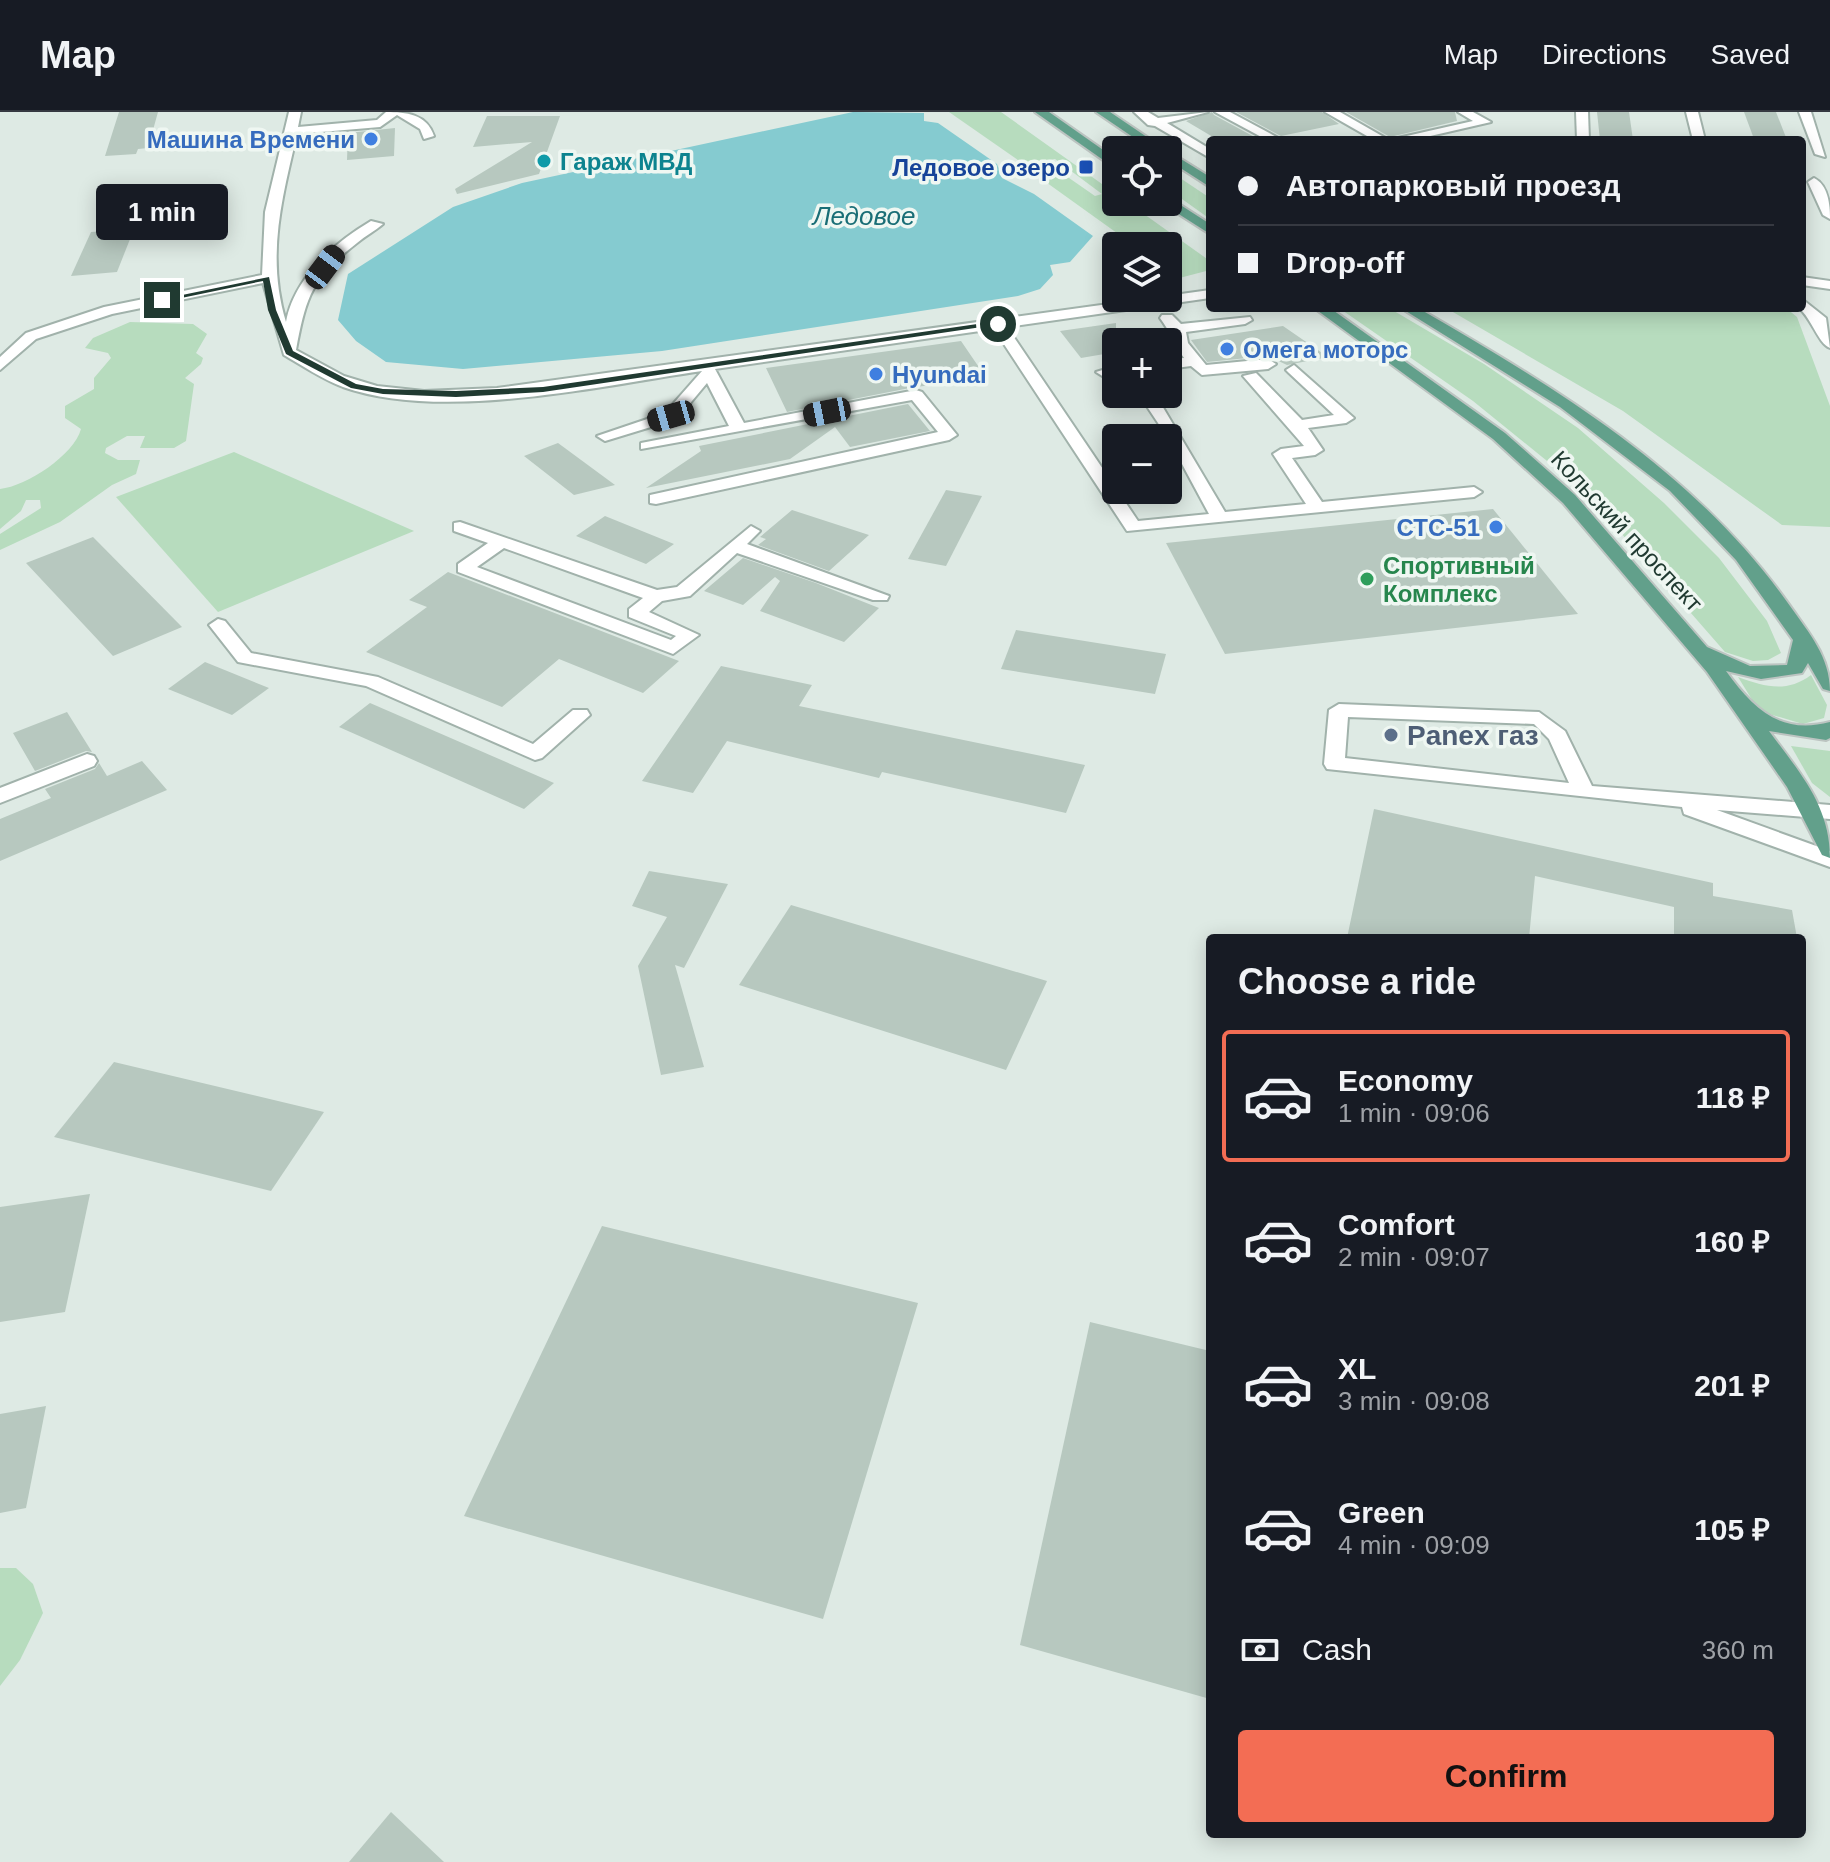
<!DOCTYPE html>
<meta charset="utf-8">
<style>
body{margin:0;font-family:Helvetica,sans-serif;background:#20242c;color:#f1f3f6;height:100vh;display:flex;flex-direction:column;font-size:30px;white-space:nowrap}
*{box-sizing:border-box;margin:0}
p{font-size:26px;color:#9ea1a6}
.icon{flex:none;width:44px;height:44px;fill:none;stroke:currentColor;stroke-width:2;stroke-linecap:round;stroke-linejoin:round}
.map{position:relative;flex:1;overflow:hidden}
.details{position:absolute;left:1206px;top:822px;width:600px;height:904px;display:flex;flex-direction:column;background:#171b24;border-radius:8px;box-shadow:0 4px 20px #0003}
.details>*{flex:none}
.banner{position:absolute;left:1206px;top:24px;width:600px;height:176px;border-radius:8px;box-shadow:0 4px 20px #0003;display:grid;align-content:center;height:176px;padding:0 32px;background:#171b24}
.tools{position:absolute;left:1102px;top:24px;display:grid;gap:16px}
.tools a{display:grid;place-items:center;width:80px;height:80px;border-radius:8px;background:#171b24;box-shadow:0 4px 20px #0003;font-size:40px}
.end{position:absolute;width:36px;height:36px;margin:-18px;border:10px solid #203a31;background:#fff;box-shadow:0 0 0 4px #fff}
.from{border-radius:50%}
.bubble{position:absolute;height:56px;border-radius:8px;background:#171b24;box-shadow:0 4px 20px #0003;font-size:26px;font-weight:800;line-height:56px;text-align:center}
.car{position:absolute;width:24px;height:48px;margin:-24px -12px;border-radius:10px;box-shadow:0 0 6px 2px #0007;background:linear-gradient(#222 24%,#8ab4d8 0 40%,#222 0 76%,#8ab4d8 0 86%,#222 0)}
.banner b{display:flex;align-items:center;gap:28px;height:76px;font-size:30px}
.banner b+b{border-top:2px solid #363941}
.banner i{width:20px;height:20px;background:#f1f3f6}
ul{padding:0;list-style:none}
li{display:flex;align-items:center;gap:24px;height:132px;margin:0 16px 12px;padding:0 16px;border:4px solid transparent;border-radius:8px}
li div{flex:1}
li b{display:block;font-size:30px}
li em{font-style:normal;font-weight:800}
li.selected{border-color:#f36d54}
li>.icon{width:72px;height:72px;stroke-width:1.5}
h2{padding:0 32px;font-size:36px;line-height:96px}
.pay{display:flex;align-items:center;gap:20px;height:88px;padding:0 32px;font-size:30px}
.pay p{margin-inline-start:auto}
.button{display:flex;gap:16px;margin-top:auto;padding:16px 32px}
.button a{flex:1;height:92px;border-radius:8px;background:#f36d54;color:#111;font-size:32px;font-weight:800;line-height:92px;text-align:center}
header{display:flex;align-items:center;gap:48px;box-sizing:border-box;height:112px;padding:0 40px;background:#171b24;border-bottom:2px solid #363941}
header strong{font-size:38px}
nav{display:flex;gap:44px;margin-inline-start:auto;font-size:28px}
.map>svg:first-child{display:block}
</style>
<header>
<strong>Map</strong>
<nav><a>Map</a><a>Directions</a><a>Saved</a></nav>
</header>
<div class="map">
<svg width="1830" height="1750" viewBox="0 0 1830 1750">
<rect width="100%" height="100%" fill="#deeae4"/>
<g fill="#b7dcbe">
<path d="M 949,0 L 1001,0 L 1116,82 L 1116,90 L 1127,90 L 1210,149 L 1210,158 L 1168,169 L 1168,134 L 1135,134 L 1043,68 L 1059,59 L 1095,84 L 1102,82 L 1055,47 L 1025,53 Z"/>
<path d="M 1168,58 L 1210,86 L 1210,107 L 1168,77 Z"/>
<path d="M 1339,196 L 1389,196 L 1484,252 L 1578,316 L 1664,391 L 1719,446 L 1767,509 L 1781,541 L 1768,548 L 1753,549 L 1725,540 L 1614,413 L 1552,353 L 1473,289 Z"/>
<path d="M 1446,196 L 1786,196 L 1797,205 L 1830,294 L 1830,415 L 1782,413 L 1623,299 Z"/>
<path d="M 130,210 L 193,212 L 207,222 L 196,241 L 203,246 L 201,252 L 185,266 L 194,272 L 186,329 L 174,336 L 140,336 L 145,324 L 127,324 L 106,336 L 105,341 L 118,348 L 140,348 L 136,362 L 112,373 L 60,410 L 0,438 L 0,422 L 41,396 L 40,388 L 26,388 L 21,399 L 0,417 L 0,377 C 27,374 74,343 81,317 L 65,306 L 65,294 L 94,277 L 94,266 L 111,246 L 108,241 L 85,236 L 93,226 Z"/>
<path d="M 234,340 L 414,419 L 218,500 L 116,385 Z"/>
<path d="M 1811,563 L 1827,593 L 1824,606 L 1803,612 L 1759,599 L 1738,565 C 1765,575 1787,581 1811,563 Z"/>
<path d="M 1791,634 L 1830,639 L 1830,685 L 1812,671 Z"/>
<path d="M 0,1456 L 16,1456 L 33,1472 L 43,1501 L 20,1548 L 0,1574 Z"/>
</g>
<path fill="#85cbd0" d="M 853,0 L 924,1 L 924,9 L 938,11 L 997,52 L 1002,66 L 1034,82 L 1093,124 L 1070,150 L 1050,153 L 1053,163 L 1040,177 L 1018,184 L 662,239 L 463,257 L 386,250 L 356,229 L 338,208 L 348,162 L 453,95 L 522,71 Z"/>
<g fill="#b7c8bf">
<path d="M 119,0 L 158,0 L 148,36 L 138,37 L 136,42 L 105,44 Z"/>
<path d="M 1212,0 L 1214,3 L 1260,28 L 1218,28 L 1186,9 Z"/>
<path d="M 1236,0 L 1322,0 L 1339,12 L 1281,24 Z"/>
<path d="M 1346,0 L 1455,0 L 1457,9 L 1390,25 Z"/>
<path d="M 1597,0 L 1629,0 L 1633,28 L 1600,28 Z"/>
<path d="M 1744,0 L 1776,0 L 1787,28 L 1754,27 Z"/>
<path d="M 487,4 L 560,4 L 539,62 L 457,82 L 455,77 L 532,30 L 473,35 Z"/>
<path d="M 395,16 L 394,44 L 347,48 L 348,21 Z"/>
<path d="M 134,117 L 117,160 L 71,164 L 91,120 Z"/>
<path d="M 1116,211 L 1116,240 L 1081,246 L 1060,219 Z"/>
<path d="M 1283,214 L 1328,245 L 1287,253 L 1268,244 L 1207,250 L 1191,228 Z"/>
<path d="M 961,229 L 987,267 L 915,275 L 787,300 L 766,256 Z"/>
<path d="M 908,292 L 930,319 L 850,335 L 835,315 L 790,347 L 646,376 L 701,339 L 699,334 Z"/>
<path d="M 558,331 L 615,373 L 574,383 L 524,344 Z"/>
<path d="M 946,378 L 982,384 L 946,454 L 908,447 Z"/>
<path d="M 1493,397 L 1578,502 L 1225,542 L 1166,431 Z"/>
<path d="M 792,398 L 869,423 L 829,459 L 758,433 L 766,427 L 760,425 Z"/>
<path d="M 605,404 L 674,432 L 646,452 L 576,424 Z"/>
<path d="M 93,425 L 182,515 L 113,544 L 26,451 Z"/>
<path d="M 743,446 L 816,471 L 879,496 L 844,530 L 760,499 L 780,469 L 775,465 L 743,493 L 704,479 Z"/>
<path d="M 448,460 L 679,549 L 643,581 L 559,547 L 502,595 L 366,540 L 427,495 L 409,488 Z"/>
<path d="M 1016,518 L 1166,542 L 1155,582 L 1001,557 Z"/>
<path d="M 205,550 L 269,576 L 232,603 L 168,577 Z"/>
<path d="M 721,554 L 812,573 L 799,594 L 1085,653 L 1066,701 L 882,660 L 879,666 L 727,629 L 693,681 L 642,669 Z"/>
<path d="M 370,591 L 554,671 L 524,697 L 339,615 Z"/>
<path d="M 67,600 L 92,640 L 86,639 L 35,659 L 13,621 Z"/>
<path d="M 142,649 L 167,678 L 0,749 L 0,707 L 51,686 L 45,677 L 95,657 L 99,651 L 107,664 Z"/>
<path d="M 1374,697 L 1713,771 L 1713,784 L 1792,798 L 1797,826 L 1674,826 L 1674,795 L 1535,764 L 1529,826 L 1347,826 Z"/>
<path d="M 649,759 L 728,772 L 684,856 L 675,853 L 704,955 L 661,963 L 638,854 L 667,805 L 632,794 Z"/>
<path d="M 791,793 L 1047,869 L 1006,958 L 739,873 Z"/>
<path d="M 114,950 L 324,1000 L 271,1079 L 54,1025 Z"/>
<path d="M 90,1082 L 65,1200 L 0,1210 L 0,1095 Z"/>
<path d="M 602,1114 L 918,1191 L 823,1507 L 464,1404 Z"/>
<path d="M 1090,1210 L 1210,1239 L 1210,1587 L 1020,1533 Z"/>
<path d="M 46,1294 L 26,1396 L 0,1401 L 0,1302 Z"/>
<path d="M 391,1700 L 444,1750 L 349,1750 Z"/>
</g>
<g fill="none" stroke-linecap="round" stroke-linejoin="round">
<defs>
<g id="minor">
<path d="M 289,0 L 301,0 L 298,15 L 377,8 L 386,0 C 406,0 427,2 434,24 L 424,27 L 420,17 L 397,3 L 380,15 L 297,22 C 282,87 266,144 286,210 C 294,166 334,131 371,109 L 383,112 C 375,119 365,124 357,131 C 312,166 306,184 296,238 L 344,264 L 377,274 L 424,279 L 497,276 L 1210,178 L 1210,186 L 1007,215 L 1138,409 L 1209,402 L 1168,326 L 1142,287 L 1150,282 L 1158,287 L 1225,400 L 1306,392 L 1273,342 L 1281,337 L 1304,334 L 1243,264 L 1256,261 L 1302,308 L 1334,303 L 1289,261 L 1286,258 L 1294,253 L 1354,306 L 1346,311 L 1308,316 L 1323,338 L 1315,343 L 1292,346 L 1322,390 L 1474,375 L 1482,380 L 1474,385 L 1127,419 L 994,217 L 715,257 L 744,311 L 916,278 L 922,280 L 957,323 L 949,328 L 656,392 L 650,391 L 650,383 L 938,320 L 912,288 L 641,337 L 641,331 L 729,314 L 707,271 L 677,307 L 605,329 L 597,324 L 665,301 L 702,259 C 599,274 442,310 343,275 C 322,267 303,254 284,243 L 263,171 L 112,202 L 36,227 L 0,258 L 0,245 L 26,221 L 104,195 L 262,163 L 265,100 Z"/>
<path d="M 1134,0 L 1148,0 L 1158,6 L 1208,0 L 1167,11 L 1210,37 L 1210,46 L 1155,14 L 1148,13 Z"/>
<path d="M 1215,0 L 1230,0 L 1282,28 L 1267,28 Z"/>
<path d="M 1325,0 L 1340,0 L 1389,28 L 1374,28 Z"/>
<path d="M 1458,0 L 1473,0 L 1491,10 L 1413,28 L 1389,28 L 1473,9 Z"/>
<path d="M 1576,0 L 1588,0 L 1589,28 L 1577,28 Z"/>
<path d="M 1686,0 L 1698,0 L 1705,28 L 1693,28 Z"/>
<path d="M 1799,0 L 1811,0 L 1825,45 L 1815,42 Z"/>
<path d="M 1814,66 C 1828,73 1830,92 1830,107 L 1823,103 L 1808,70 Z"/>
<path d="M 1802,165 L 1830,169 L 1830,177 L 1802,173 Z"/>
<path d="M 1802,187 L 1826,206 L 1830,236 C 1818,231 1812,207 1799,196 Z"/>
<path d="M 1162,203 L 1172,203 L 1181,212 L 1250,205 L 1252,208 L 1245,212 L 1186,220 L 1188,231 L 1206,253 L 1268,247 L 1276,252 L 1268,257 L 1202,263 L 1191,254 L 1168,257 L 1168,247 L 1184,246 C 1174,232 1170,219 1160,206 Z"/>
<path d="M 1116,254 L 1116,264 L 1104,265 L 1096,260 Z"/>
<path d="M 460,410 L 657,478 L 677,475 L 751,414 L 760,419 L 747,432 L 889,484 L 887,488 L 873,488 L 737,441 L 690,484 L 662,489 L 649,500 L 699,523 L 673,542 L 458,460 L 458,452 L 488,431 L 454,419 L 454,411 ZM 504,436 L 643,486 L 629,497 L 629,505 L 676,524 L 671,528 L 477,455 Z"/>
<path d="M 218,507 L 225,509 L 251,541 L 378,565 L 533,632 L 573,598 L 587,598 L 590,603 L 542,646 L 535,648 L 366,574 L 238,550 L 209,513 Z"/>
<path d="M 1339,592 L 1539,600 L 1565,619 L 1592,674 L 1830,693 L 1830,707 L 1717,698 L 1830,739 L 1830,755 L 1684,702 L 1682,695 L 1327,657 L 1324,652 L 1329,598 ZM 1348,605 L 1534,612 L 1549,627 L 1569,671 L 1345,646 Z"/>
<path d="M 87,642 L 94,644 L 97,649 L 94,654 L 0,691 L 0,676 Z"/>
</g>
<g id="major">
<path d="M 1035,0 L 1049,0 L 1116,47 L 1116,57 Z"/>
<path d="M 1096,0 L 1110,0 L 1166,38 L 1152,38 Z"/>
<path d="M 1168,39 L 1210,65 L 1210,75 L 1168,48 Z"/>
<path d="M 1168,85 L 1210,112 L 1210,122 L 1163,92 Z"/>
<path d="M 1314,196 L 1330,196 L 1505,321 L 1575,383 L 1707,535 L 1750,554 L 1787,553 L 1793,528 L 1736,448 L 1670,379 L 1560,295 L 1401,196 L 1418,196 C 1558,277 1696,360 1790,494 C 1809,521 1830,545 1830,579 L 1823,577 L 1808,551 L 1802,561 L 1761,567 L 1726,559 C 1754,598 1781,623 1830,610 L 1830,626 L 1826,628 L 1769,619 C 1799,660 1830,693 1830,746 L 1822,743 L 1787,675 L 1707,560 L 1563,391 L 1493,327 Z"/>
</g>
</defs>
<use href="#minor" stroke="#a1b2ab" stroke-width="4"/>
<use href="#major" stroke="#bcc4c1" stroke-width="4"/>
<use href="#minor" fill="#fff" fill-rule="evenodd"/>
<use href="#major" fill="#62a08b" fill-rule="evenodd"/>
</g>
<path fill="#203a31" d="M 269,165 L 276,198 L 293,239 L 356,272 L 383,277 L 456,279 L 543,275 L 998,209 L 1002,212 L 543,280 L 456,285 L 383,282 L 351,276 L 286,242 L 268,198 L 263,169 L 162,190 L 158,188 Z"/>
<g fill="#3f7fe0" stroke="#eff7f2" stroke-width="3">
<circle cx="371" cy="27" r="8"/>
<circle cx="1227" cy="237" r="8"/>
<circle cx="876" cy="262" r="8"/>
<circle cx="1496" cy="415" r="8"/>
</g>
<circle fill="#0f9aa8" stroke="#eff7f2" stroke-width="3" cx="544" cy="49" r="8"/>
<rect fill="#1a4fb4" stroke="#eff7f2" stroke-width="3" x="1078" y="47" width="16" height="16" rx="4"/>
<circle fill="#2e9e5b" stroke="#eff7f2" stroke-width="3" cx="1367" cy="467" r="8"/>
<circle fill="#5c6f8a" stroke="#eff7f2" stroke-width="3" cx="1391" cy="623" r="8"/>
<g text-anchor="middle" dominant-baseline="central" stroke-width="7" stroke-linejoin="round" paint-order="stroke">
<g font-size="24" font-weight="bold" fill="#366cbe" stroke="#eff7f2" text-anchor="end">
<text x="355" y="27">Машина Времени</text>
<text x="1243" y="237" text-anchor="start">Омега моторс</text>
<text x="892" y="262" text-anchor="start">Hyundai</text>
<text x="1480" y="415">СТС-51</text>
</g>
<g font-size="24" font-weight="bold" fill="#0d838f" stroke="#eff7f2" text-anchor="start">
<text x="560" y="49">Гараж МВД</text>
</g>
<g font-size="24" font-weight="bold" fill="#164399" stroke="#eff7f2" text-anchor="end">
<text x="1070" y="55">Ледовое озеро</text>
</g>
<g font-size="24" fill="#203a31" stroke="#eff7f2">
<text transform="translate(1627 419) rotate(47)">Кольский проспект</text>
</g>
<g font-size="24" font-weight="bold" fill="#27864d" stroke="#eff7f2" text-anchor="start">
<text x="1383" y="453">Спортивный<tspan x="1383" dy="28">Комплекс</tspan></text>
</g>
<g font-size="26" font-style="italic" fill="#1a6e76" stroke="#eff7f2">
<text x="864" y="104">Ледовое</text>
</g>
<g font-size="28" font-weight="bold" fill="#4e5e75" stroke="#eff7f2" text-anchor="start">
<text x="1407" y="623">Panex газ</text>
</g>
</g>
</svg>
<div class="tools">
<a><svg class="icon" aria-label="locate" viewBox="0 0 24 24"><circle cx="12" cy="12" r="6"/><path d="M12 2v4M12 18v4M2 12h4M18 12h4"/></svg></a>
<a><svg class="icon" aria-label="layers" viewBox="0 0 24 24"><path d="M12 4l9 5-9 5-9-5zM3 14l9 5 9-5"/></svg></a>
<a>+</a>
<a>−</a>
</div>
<i class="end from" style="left:998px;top:212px"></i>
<i class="end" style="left:162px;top:188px"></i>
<div class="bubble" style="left:96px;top:72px;width:132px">1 min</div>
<i class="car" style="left:325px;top:155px;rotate:37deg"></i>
<i class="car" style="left:827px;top:300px;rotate:259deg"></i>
<i class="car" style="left:671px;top:304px;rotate:254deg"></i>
<div class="banner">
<b><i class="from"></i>Автопарковый проезд</b>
<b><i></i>Drop-off</b>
</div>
<section class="details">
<h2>Choose a ride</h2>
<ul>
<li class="selected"><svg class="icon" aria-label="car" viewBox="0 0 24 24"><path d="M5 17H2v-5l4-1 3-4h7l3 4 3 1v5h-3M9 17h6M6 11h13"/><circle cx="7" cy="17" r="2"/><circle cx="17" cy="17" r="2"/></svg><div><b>Economy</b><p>1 min · 09:06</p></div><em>118 ₽</em></li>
<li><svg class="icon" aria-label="car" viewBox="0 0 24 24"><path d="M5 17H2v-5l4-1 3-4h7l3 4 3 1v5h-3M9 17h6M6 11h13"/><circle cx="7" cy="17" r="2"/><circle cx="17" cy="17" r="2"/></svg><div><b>Comfort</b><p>2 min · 09:07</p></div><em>160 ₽</em></li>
<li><svg class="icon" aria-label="car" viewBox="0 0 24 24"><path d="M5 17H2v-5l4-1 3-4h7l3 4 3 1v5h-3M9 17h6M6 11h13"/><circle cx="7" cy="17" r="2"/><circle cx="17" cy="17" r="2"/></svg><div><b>XL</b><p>3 min · 09:08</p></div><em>201 ₽</em></li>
<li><svg class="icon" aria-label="car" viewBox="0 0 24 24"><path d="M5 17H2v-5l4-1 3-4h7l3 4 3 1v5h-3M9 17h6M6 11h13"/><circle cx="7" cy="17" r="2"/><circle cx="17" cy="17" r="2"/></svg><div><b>Green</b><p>4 min · 09:09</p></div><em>105 ₽</em></li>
</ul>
<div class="pay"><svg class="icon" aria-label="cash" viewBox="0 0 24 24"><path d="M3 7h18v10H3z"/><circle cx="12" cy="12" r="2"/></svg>Cash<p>360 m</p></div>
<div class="button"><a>Confirm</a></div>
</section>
</div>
